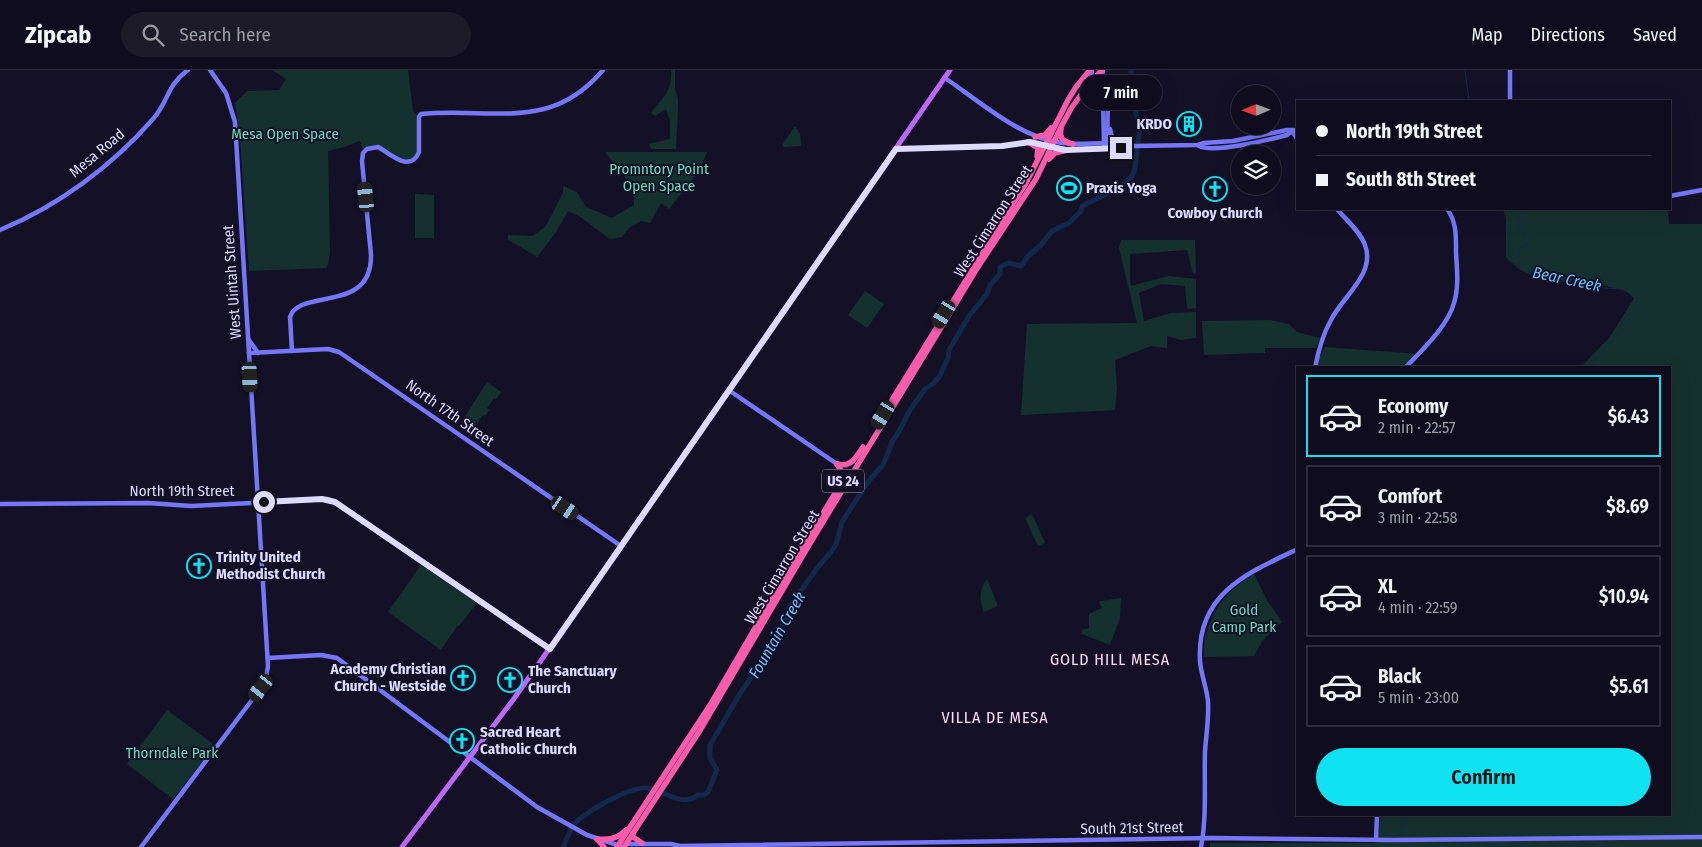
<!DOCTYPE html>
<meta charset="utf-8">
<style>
body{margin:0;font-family:"Fira Sans Condensed",sans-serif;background:#1d1b2a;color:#f1f3f6;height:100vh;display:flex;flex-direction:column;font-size:19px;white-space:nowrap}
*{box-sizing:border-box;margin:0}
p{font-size:16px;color:#9b9ca4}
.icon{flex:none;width:28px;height:28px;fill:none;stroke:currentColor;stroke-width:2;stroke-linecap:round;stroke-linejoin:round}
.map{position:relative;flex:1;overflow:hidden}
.side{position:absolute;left:1296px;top:296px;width:375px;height:450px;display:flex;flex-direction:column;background:#0f0d1d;border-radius:0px;box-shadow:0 5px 20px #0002,0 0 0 1px #2f2d3b}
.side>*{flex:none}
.hud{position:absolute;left:1296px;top:30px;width:375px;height:110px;border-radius:0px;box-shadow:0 5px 20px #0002,0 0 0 1px #2f2d3b;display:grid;align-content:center;height:110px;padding:0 20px;background:#0f0d1d}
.needle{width:32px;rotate:269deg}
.controls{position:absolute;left:1231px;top:15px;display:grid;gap:10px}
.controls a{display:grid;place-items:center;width:50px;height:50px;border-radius:50%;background:#0f0d1d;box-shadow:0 5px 20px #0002,0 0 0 1px #2f2d3b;font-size:25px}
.end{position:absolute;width:22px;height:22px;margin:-11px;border:6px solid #dddafd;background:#111;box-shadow:0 0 0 2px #111}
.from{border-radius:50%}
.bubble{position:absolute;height:35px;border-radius:18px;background:#0f0d1d;box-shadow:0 5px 20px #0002,0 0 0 1px #2f2d3b;font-size:16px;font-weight:600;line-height:35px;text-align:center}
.car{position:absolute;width:15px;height:30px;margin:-15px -8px;border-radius:6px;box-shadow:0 0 4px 1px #0007;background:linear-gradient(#222 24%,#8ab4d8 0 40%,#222 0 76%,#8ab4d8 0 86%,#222 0)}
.hud b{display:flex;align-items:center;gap:18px;height:48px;font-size:19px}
.hud b+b{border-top:1px solid #2f2d3b}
.hud i{width:12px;height:12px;background:#f1f3f6}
ul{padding:9px 0 0;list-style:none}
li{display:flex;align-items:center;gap:15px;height:82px;margin:0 10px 8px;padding:0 10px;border:2px solid #2f2d3b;border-radius:0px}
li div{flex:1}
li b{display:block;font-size:19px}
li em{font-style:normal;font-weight:600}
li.selected{border-color:#11e2f1}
li>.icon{width:45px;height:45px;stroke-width:1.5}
.primary-button{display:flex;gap:10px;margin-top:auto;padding:10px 20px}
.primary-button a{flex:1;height:58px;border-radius:30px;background:#11e2f1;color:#111;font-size:20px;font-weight:600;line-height:58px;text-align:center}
header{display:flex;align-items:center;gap:30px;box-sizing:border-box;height:70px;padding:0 25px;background:#0f0d1d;border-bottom:1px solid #2f2d3b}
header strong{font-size:24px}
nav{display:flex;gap:28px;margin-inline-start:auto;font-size:18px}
.search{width:350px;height:45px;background:#1d1b2a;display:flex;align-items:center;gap:12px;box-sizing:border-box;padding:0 18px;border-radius:28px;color:#9b9ca4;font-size:19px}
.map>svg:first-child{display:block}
</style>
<header>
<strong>Zipcab</strong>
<div class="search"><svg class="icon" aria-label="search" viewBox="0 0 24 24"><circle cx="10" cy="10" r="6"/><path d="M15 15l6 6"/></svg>Search here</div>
<nav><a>Map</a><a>Directions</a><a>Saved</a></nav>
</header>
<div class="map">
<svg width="1702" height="777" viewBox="0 0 1702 777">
<rect width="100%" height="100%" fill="#141127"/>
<g fill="#15312f">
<path d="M 272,0 L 408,0 L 413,41 L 421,49 L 421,84 L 414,92 L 411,94 L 400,93 L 375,79 L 363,79 L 360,71 L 344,77 L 328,81 L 330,183 L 327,198 L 249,201 L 240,67 L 235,33 L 247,21 L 279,20 L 286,9 Z"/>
<path d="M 671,0 L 675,0 L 675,19 L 678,29 L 678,39 L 676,79 L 651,79 L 649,74 L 670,69 L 670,50 L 666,39 L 655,46 L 651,43 C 663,27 672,22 671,0 Z"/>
<path d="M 795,56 L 800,64 L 801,76 L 784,77 L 782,75 Z"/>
<path d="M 605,82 L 707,82 L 699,101 L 669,139 L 661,133 L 650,153 L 641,151 L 629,158 L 622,167 L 610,169 L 579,146 L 568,141 L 556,162 L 537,187 L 509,170 L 508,171 L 508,165 L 533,166 L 546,156 L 563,123 L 563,116 L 577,122 L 586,137 L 612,148 L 634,135 L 633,117 Z"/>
<path d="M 415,124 L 434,125 L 434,168 L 415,168 Z"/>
<path d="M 1503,139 L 1668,139 L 1669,154 L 1702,154 L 1702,777 L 1210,777 L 1210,773 L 1378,773 L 1380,745 L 1670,745 L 1670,298 L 1581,297 L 1610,267 L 1634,228 L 1626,221 L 1583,210 L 1551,211 L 1537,208 L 1521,200 L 1506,188 L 1506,149 Z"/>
<path d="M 1121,170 L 1195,170 L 1196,203 L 1193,204 L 1187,180 L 1130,184 L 1130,211 L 1131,216 L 1169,206 L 1196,209 L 1196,238 L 1187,239 L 1185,216 L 1161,214 L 1139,223 L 1144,251 L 1171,243 L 1196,242 L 1196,268 L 1180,270 L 1167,266 L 1167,278 L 1151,276 L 1115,290 L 1117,318 L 1115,340 L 1021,345 L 1027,254 L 1137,253 L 1119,178 Z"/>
<path d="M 865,221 L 884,234 L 867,258 L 848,245 Z"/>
<path d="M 1270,250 L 1289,254 L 1297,262 L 1320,268 L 1316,278 L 1265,278 L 1265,283 L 1204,285 L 1202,251 Z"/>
<path d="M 1325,277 L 1419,284 L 1405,297 L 1315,298 L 1316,292 Z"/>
<path d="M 487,312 L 501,322 L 496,329 L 494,328 L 487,338 L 489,340 L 486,345 L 482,346 L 470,364 L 459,356 Z"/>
<path d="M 1032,444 L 1045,473 L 1038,476 L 1025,448 Z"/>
<path d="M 421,495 L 477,533 L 459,556 L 457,556 L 441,580 L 388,542 Z"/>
<path d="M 1254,504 L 1268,532 L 1282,552 L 1262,571 L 1254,586 L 1204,587 C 1203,551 1223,522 1254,504 Z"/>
<path d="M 987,509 L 998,536 L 984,542 C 979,530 979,520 987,509 Z"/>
<path d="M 1121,528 L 1120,548 L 1110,575 L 1082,564 L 1082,560 L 1089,558 L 1089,544 L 1102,538 L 1099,532 L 1101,531 Z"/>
<path d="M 167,640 L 213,674 L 214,677 L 173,729 L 127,694 Z"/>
</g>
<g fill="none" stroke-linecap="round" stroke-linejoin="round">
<g stroke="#12294b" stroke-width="1">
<path d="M 1465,0 L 1469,31"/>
<path d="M 1512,139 L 1516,139"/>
<path d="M 1522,139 L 1523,141 L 1517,154 L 1523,165 L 1530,168 L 1529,174 L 1520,178 L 1517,190 L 1518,196 L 1533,204 L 1543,204 L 1558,211 L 1582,211 L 1605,218 L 1621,219 L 1627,222"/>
<path d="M 1588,298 L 1628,254 L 1639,236 L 1637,227"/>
<path d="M 1397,769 L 1407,745"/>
</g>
<path stroke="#12294b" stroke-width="5" d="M 563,777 C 567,770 570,758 575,753 C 587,741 631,716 647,718 C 664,720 682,738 698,725 L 704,725 L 708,722 L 717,700 L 710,688 L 710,675 L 741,622 L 776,572 L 790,536 L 818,497 L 831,482 L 836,474 L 842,452 L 868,412 L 883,395 L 893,370 L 897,365 L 910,340 L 925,319 L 933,314 L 939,307 L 948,288 L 949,280 L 969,246 L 987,224 L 990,215 L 1000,204 L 1000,197 L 1008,193 L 1021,196 L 1028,186 L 1041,175 L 1052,161 L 1069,153 L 1081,141 L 1082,136 L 1121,117 L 1132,106 L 1135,98 L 1140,56 L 1136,44 L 1131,0"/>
<g stroke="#7677f7" stroke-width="4.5">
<path d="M 1092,0 L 1091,9 L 1103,29 L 1104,75"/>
<path d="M 1103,0 L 1101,11 L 1108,34 L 1107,75"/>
<path d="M 1510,0 L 1510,31"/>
<path d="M 945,8 C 979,31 1020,68 1062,73 C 1085,76 1110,70 1132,76"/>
<path d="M 1110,59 L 1112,67 L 1123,73"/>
<path d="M 1292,61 L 1298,70"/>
<path d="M 1198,75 C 1209,85 1272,69 1287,65 L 1292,61"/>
<path d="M 896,79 L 1002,76 L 1030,72 L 1070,80 L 1121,78 L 1133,76 L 1198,75 L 1203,73 L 1233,71 L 1287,60 L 1298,60"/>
<path d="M 1670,126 L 1702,120"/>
<path d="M 0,160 C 58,136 112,96 153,49 C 169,31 166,16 188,0"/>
<path d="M 249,270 L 258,283"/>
<path d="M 292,281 L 290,247 C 299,218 372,244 371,185 L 362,91 L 363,83 L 367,79 L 378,77 C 390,83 410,104 419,82 L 419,47 L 421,44 C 492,37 550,63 603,0"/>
<path d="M 249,283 L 328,279 L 339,282 L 621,476"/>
<path d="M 1315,298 C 1318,282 1323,264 1331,250 C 1342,227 1376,204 1365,175 C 1360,161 1346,150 1337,139"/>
<path d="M 1405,298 C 1421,281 1448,256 1454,233 C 1459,217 1457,200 1456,183 C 1456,168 1457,152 1447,139"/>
<path d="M 730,321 L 837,394"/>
<path d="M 0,434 L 148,433 L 191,436 L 328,429 L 335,432 L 550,579"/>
<path d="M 268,588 L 321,585 L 337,588 L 537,737 L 587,765 L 620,776"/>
<path d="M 1376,770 L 1377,745"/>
<path d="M 625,774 L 671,774 L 680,776 L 1212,768 L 1393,770 L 1702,767"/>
<path d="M 141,777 L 261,618 L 266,608 L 268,596 L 235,52 L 226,23 L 210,0"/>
<path d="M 1201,777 C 1207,746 1204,713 1205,682 C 1206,665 1209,649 1208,632 C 1207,618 1201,605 1200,591 C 1196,524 1247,503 1298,479"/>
</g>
<path stroke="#bc67f6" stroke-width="5" d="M 402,777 L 513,630 L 571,548 L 950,0"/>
<g stroke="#f65caa" stroke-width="5.5">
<path d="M 1061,59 C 1059,69 1064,72 1073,74"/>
<path d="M 1035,67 L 1045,65 L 1051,58"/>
<path d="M 1028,72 L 1038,78 L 1037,86"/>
<path d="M 1049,89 L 1055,83 L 1067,80"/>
<path d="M 892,330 L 1026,113 L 1068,30 L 1076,17 L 1090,0"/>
<path d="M 837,394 L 842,402 L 841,410"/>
<path d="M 837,394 C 851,398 856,387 863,377"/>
<path d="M 633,763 L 633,767 L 642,773"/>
<path d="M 597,769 C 609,770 617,769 626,760"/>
<path d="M 597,769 L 604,777"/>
<path d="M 617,777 L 712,632 L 802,478 L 848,402"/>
<path d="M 624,777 L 699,662 L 809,475 L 976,200 L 1036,109 L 1062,55 L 1072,37 L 1088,15 L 1102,0"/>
</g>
</g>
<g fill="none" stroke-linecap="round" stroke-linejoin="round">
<path stroke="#dddafd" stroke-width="6" d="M 264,432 L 322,429 L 335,432 L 550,579 L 896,79 L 1002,76 L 1030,72 L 1065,80 L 1121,78"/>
</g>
<defs>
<symbol id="building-ring" viewBox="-11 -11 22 22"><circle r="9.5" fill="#141127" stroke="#11e2f1" stroke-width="1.5"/><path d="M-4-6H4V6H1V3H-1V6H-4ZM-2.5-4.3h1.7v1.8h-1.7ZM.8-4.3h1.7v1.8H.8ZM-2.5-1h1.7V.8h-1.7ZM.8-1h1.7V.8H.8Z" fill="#11e2f1"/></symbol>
<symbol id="stadium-ring" viewBox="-11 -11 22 22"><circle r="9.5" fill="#141127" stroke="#11e2f1" stroke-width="1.5"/><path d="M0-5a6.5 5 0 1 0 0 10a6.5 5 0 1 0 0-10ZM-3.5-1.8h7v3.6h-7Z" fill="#11e2f1"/></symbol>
<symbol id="church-ring" viewBox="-11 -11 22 22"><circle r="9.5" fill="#141127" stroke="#11e2f1" stroke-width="1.5"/><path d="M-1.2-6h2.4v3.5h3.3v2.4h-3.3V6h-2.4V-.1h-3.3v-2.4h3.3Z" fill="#11e2f1"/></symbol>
</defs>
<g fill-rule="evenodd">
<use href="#building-ring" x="1175" y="40" width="28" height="28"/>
<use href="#stadium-ring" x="1055" y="104" width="28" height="28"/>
<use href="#church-ring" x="1201" y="105" width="28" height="28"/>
<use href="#church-ring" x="185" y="482" width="28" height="28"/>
<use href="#church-ring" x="449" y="594" width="28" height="28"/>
<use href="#church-ring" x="496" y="596" width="28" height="28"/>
<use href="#church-ring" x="448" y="657" width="28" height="28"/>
</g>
<g text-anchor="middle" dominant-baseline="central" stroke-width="4" stroke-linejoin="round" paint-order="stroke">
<rect fill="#141127" stroke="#a19ebd" stroke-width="1" x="822" y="399.5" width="42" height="23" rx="4"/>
<g font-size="14" font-weight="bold" fill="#dddafd">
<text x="843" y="411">US 24</text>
</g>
<g font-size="15" font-weight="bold" fill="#dddafd" stroke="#141127" text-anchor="start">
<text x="1172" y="54" text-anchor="end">KRDO</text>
<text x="1086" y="118">Praxis Yoga</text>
<text x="1215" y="143" text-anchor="middle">Cowboy Church</text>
<text x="216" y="487">Trinity United<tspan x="216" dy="17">Methodist Church</tspan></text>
<text x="446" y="599" text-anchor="end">Academy Christian<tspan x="446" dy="17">Church - Westside</tspan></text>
<text x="528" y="601">The Sanctuary<tspan x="528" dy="17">Church</tspan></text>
<text x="480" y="662">Sacred Heart<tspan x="480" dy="17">Catholic Church</tspan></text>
</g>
<g font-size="15" fill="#69daba" stroke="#141127">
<text x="285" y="64">Mesa Open Space</text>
<text x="659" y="99">Promntory Point<tspan x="659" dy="17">Open Space</tspan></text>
<text x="1244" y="540">Gold<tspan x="1244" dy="17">Camp Park</tspan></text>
<text x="172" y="683">Thorndale Park</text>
</g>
<g font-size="15" fill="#dddafd" stroke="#141127">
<text transform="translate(97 83) rotate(-40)">Mesa Road</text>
<text transform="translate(993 151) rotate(-57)">West Cimarron Street</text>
<text transform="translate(232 212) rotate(-94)">West Uintah Street</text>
<text transform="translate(450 343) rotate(35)">North 17th Street</text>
<text x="182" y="421">North 19th Street</text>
<text transform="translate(782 497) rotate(-59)">West Cimarron Street</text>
<text transform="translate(1132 758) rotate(-1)">South 21st Street</text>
</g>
<g font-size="16" font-style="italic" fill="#6ebcf7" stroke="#141127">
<text transform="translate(1567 209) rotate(12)">Bear Creek</text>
<text transform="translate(777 565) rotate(-60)">Fountain Creek</text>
</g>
<g font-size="16" letter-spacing="1" fill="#fddbf2" stroke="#141127">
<text x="1110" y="589">GOLD HILL MESA</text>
<text x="995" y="647">VILLA DE MESA</text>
</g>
</g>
</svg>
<div class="controls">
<a><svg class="needle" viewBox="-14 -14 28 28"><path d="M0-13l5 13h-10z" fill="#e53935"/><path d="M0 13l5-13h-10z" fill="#9b9ca4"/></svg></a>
<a><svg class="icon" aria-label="layers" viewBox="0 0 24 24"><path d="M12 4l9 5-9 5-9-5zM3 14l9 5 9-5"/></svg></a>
</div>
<i class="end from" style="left:264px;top:432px"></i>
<i class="end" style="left:1121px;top:78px"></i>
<div class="bubble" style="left:1080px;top:5px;width:82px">7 min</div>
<i class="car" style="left:366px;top:127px;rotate:354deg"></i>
<i class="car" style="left:944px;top:244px;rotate:211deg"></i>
<i class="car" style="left:250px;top:307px;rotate:177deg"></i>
<i class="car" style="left:883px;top:345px;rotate:211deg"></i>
<i class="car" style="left:565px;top:438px;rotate:124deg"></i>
<i class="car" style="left:261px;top:618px;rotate:217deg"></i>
<div class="hud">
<b><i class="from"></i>North 19th Street</b>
<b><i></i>South 8th Street</b>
</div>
<section class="side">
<ul>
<li class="selected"><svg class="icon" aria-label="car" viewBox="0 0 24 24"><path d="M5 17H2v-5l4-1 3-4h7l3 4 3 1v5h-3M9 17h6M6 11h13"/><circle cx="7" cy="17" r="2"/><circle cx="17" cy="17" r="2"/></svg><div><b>Economy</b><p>2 min · 22:57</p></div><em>$6.43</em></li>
<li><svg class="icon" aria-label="car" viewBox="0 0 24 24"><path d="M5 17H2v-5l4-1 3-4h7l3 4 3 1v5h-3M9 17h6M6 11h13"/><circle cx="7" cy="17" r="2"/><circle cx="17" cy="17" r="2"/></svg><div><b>Comfort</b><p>3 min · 22:58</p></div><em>$8.69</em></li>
<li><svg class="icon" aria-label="car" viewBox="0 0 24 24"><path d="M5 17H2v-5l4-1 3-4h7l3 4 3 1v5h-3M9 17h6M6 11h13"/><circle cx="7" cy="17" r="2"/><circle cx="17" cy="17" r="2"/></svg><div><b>XL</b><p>4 min · 22:59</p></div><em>$10.94</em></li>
<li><svg class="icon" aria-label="car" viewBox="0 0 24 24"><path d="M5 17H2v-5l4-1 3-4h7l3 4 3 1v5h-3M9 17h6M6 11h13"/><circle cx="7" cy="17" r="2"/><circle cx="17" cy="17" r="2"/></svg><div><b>Black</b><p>5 min · 23:00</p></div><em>$5.61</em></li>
</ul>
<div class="primary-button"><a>Confirm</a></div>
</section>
</div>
